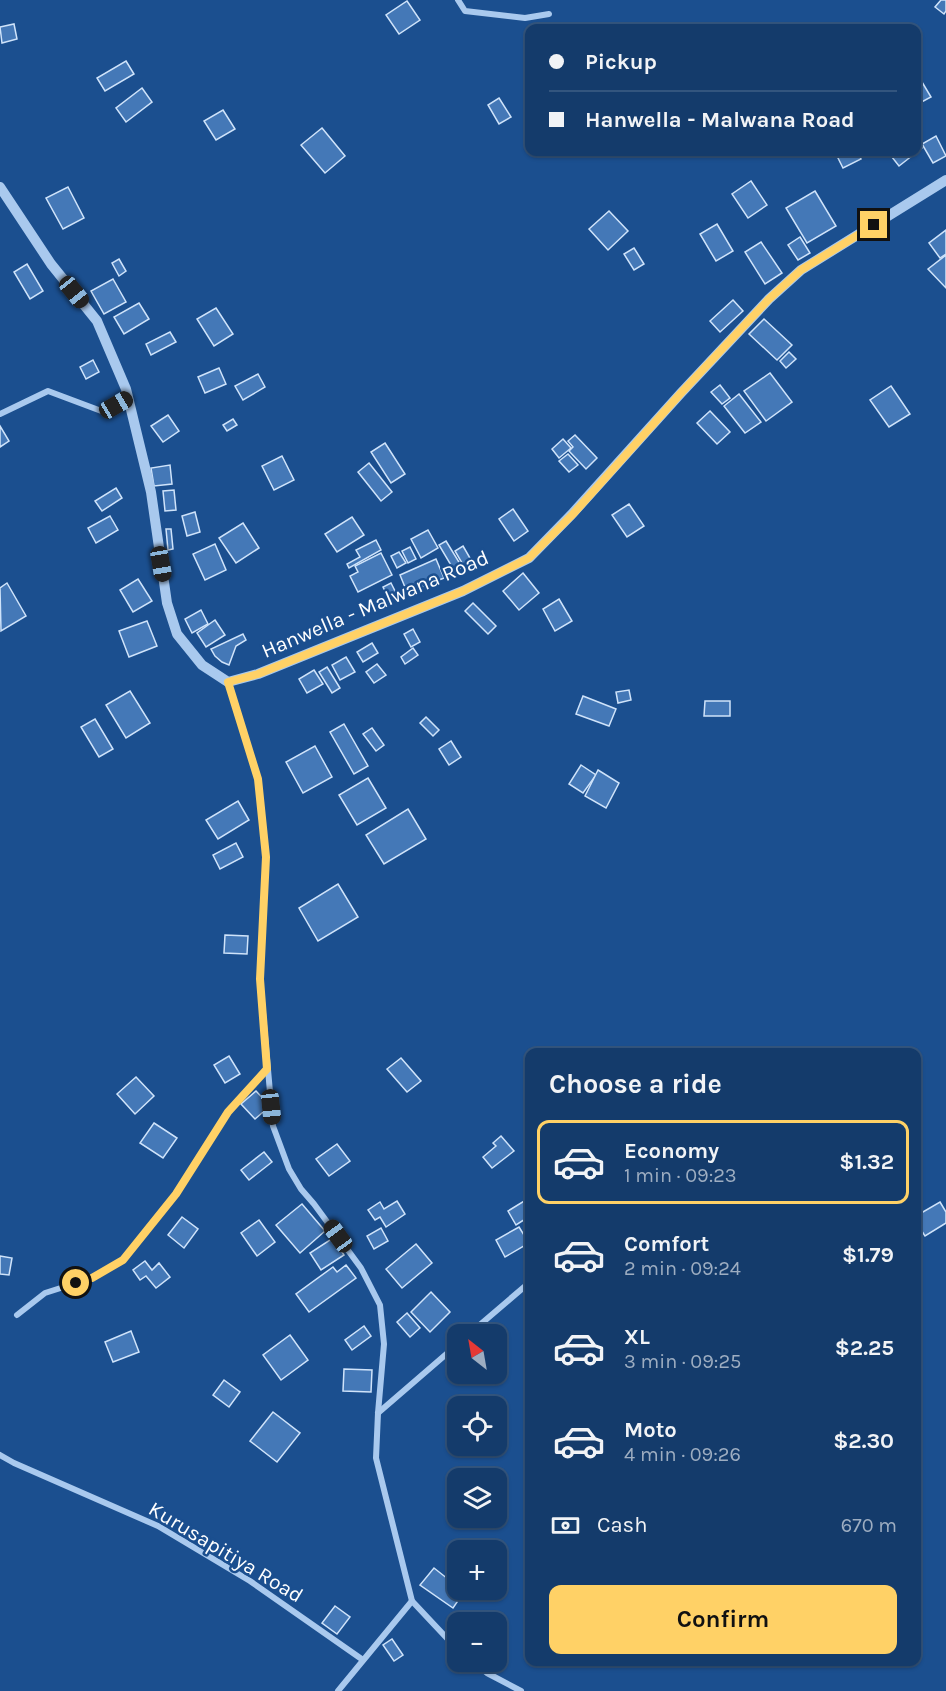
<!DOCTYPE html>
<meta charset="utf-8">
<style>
body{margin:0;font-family:Karla,sans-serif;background:#214673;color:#f1f3f6;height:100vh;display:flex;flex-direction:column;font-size:22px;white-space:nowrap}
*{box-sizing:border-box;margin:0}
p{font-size:20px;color:#9dadc1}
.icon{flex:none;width:33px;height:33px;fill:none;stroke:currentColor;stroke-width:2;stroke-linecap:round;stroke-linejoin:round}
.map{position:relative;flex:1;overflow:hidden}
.drawer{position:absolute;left:525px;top:1048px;width:396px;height:618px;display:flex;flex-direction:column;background:#143b6b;border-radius:12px;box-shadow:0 2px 4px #0004,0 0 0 2px #33557e}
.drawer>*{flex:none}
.top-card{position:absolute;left:525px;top:24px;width:396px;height:132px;border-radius:12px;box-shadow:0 2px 4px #0004,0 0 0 2px #33557e;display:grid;align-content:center;height:132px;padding:0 24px;background:#143b6b}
.needle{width:39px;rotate:329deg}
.tools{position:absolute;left:447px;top:1324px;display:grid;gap:12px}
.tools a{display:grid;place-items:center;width:60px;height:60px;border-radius:12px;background:#143b6b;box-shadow:0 2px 4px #0004,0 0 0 2px #33557e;font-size:30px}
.end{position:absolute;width:27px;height:27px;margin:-14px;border:8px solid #ffd166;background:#111;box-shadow:0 0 0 3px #111}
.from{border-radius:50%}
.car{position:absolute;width:18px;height:36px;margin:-18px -9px;border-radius:8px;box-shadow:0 0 4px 2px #0007;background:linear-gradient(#222 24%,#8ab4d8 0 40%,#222 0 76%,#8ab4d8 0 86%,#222 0)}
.top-card b{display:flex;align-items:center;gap:21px;height:57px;font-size:22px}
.top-card b+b{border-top:2px solid #33557e}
.top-card i{width:15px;height:15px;background:#f1f3f6}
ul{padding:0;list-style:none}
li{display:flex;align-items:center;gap:18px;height:84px;margin:0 12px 9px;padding:0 12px;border:3px solid transparent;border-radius:12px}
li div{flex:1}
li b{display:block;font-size:22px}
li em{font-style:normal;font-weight:700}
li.current{border-color:#ffd166}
li>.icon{width:54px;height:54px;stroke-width:1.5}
h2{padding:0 24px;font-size:27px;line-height:72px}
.pay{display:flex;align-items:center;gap:15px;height:66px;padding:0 24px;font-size:22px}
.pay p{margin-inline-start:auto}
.cta{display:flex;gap:12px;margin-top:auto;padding:12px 24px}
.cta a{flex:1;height:69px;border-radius:12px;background:#ffd166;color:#111;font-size:24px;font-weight:700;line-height:69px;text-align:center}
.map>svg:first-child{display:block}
</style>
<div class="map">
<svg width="946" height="1691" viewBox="0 0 946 1691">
<rect width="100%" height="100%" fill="#1b4f8f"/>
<g fill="#4478b7" stroke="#cfe3fa" stroke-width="1.5">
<path d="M 941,0 L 946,0 L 946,11 L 944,14 L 935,7 Z"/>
<path d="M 407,1 L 420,20 L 399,34 L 386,15 Z"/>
<path d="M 14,24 L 17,39 L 2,43 L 0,27 Z"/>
<path d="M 126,61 L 134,74 L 105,91 L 97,78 Z"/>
<path d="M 916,72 L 931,97 L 916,105 Z"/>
<path d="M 142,88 L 152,102 L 126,122 L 116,108 Z"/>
<path d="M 499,98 L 511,117 L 499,124 L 488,105 Z"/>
<path d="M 223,110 L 235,129 L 216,140 L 204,121 Z"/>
<path d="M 322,128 L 345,156 L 325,173 L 301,145 Z"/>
<path d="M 936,136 L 946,156 L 933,163 L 922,144 Z"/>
<path d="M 916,141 L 922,148 L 899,166 L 888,152 L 916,152 Z"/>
<path d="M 835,152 L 857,152 L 861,159 L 843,168 Z"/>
<path d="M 751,181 L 767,205 L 748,218 L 732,194 Z"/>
<path d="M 68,187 L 84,218 L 63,229 L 46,198 Z"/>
<path d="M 815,191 L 836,226 L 807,243 L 786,208 Z"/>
<path d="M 609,211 L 628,231 L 608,250 L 589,229 Z"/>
<path d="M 717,224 L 733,251 L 716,261 L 700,234 Z"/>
<path d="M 946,230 L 946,254 L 940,258 L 929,243 Z"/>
<path d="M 800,237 L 810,253 L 798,260 L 788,245 Z"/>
<path d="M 761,242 L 782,273 L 765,284 L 745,252 Z"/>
<path d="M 634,248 L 644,264 L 634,270 L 624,254 Z"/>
<path d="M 946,255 L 946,288 L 928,269 Z"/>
<path d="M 119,259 L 126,271 L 119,276 L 112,263 Z"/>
<path d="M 27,264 L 43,291 L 30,299 L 14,272 Z"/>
<path d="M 113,279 L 126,302 L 104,314 L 91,291 Z"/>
<path d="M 733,300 L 743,311 L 720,332 L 710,321 Z"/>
<path d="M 139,303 L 149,319 L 124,334 L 114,317 Z"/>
<path d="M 216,308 L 233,334 L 214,346 L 197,319 Z"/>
<path d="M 764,319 L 792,345 L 777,360 L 749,334 Z"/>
<path d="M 170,332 L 176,342 L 151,355 L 146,344 Z"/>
<path d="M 789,352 L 796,359 L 786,368 L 780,361 Z"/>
<path d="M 93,360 L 99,372 L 86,379 L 80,367 Z"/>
<path d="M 219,368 L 226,384 L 205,393 L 198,377 Z"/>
<path d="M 770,373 L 792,402 L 766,421 L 744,391 Z"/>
<path d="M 258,374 L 265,387 L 243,400 L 235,386 Z"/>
<path d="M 720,385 L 730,398 L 722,404 L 711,392 Z"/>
<path d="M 891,386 L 910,414 L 889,427 L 870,400 Z"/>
<path d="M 739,394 L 761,422 L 745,433 L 724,406 Z"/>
<path d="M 710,411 L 730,432 L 717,444 L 697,423 Z"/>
<path d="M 168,415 L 179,431 L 163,442 L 151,426 Z"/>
<path d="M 233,419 L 237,425 L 227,431 L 223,425 Z"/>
<path d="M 0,426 L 9,441 L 0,447 Z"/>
<path d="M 575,435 L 597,458 L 586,469 L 569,451 L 573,447 L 568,441 Z"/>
<path d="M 563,439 L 571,448 L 559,458 L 552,449 Z"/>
<path d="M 385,443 L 405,474 L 391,483 L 371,452 Z"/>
<path d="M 568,454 L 578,465 L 569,472 L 559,461 Z"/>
<path d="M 282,456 L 294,480 L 274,490 L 262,466 Z"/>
<path d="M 369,463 L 392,492 L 381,501 L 358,472 Z"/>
<path d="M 170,465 L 172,484 L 154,486 L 151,468 Z"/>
<path d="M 116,488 L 122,498 L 102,511 L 95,501 Z"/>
<path d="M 174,490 L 176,510 L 165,511 L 163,491 Z"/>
<path d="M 629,504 L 644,526 L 627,537 L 612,515 Z"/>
<path d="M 513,509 L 528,531 L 514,541 L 499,519 Z"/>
<path d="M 195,512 L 200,532 L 187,536 L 182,516 Z"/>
<path d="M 110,516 L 118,530 L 96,543 L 88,528 Z"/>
<path d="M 352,517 L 364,535 L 337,552 L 325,534 Z"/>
<path d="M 243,523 L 259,548 L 236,563 L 219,538 Z"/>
<path d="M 166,529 L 171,529 L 173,549 L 168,550 Z"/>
<path d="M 428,530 L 438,548 L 421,558 L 411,539 Z"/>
<path d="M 376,540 L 381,550 L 349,568 L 347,564 L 360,557 L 356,550 Z"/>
<path d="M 446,541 L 462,567 L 455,572 L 439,545 Z"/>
<path d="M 215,544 L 226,570 L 205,580 L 193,554 Z"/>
<path d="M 463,546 L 474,565 L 466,570 L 455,551 Z"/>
<path d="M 410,547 L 416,559 L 408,563 L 402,551 Z"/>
<path d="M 399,552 L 406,563 L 397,568 L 391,556 Z"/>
<path d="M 381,553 L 392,575 L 358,592 L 350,576 L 358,572 L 355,566 Z"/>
<path d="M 436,559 L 444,578 L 414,590 L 416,594 L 409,597 L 400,575 Z"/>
<path d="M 523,573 L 539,593 L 519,610 L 503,591 Z"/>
<path d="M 138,579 L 152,601 L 133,612 L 120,590 Z"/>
<path d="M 7,583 L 26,616 L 1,631 L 0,588 Z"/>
<path d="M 391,583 L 398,597 L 390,601 L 383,587 Z"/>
<path d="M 559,599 L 572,621 L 555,631 L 543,609 Z"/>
<path d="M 473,603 L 496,626 L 488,634 L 465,611 Z"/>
<path d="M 201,610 L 208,624 L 192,633 L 185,619 Z"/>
<path d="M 215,620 L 225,635 L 206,647 L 197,633 Z"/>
<path d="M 147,621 L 157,646 L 129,657 L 119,631 Z"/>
<path d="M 413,629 L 420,642 L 411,647 L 404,634 Z"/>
<path d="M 243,634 L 246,640 L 236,646 L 229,665 L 222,662 L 215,656 L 211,649 Z"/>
<path d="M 372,643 L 378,653 L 363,662 L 357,652 Z"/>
<path d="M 413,648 L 418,655 L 405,664 L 401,657 Z"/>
<path d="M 346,657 L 355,672 L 340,680 L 332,665 Z"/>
<path d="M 377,664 L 386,675 L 374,683 L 366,672 Z"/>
<path d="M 327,667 L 340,688 L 332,693 L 319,672 Z"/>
<path d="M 314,670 L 323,684 L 307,693 L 299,679 Z"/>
<path d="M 629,690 L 631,700 L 618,703 L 616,692 Z"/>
<path d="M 130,691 L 150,723 L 126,738 L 106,705 Z"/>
<path d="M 583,696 L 616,709 L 609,726 L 576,714 Z"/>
<path d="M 705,701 L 730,701 L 730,716 L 704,716 Z"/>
<path d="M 426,717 L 439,730 L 433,736 L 420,723 Z"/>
<path d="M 95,719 L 113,749 L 99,757 L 81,727 Z"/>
<path d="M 344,724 L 368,766 L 354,774 L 330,732 Z"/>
<path d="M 372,728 L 384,745 L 376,751 L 363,734 Z"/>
<path d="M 451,741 L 461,757 L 449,765 L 439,749 Z"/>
<path d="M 315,746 L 332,777 L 303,793 L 286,762 Z"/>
<path d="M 581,765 L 596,775 L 583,793 L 569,784 Z"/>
<path d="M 598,770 L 619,783 L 606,808 L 585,796 Z"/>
<path d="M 368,778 L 386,808 L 357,825 L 339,795 Z"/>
<path d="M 238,801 L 249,820 L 218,839 L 206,820 Z"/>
<path d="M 408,809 L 426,839 L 384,864 L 366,835 Z"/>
<path d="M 236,843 L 243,857 L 220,869 L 213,855 Z"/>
<path d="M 338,884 L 358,917 L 318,941 L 299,908 Z"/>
<path d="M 225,935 L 248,936 L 247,954 L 224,953 Z"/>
<path d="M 229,1056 L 240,1074 L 225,1083 L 214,1065 Z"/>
<path d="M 401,1058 L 421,1081 L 407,1092 L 387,1069 Z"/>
<path d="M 136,1077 L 154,1096 L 135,1114 L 117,1094 Z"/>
<path d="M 256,1091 L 270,1106 L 255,1119 L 241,1104 Z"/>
<path d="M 154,1123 L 177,1138 L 163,1158 L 140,1143 Z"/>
<path d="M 501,1136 L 514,1151 L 492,1168 L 483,1157 L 496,1146 L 493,1143 Z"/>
<path d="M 337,1144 L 350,1161 L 329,1176 L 316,1159 Z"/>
<path d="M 264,1152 L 272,1162 L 249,1180 L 241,1170 Z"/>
<path d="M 529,1198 L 530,1216 L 516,1225 L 508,1211 Z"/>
<path d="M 397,1201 L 405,1214 L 386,1227 L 380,1217 L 375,1220 L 368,1210 L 380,1202 L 384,1209 Z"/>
<path d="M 940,1202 L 946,1212 L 946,1223 L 925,1236 L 916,1222 L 916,1216 Z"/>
<path d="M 302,1204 L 325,1231 L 300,1253 L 276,1225 Z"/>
<path d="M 182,1217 L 198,1229 L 184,1248 L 168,1235 Z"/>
<path d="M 259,1220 L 275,1242 L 257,1256 L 241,1233 Z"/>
<path d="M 519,1227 L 529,1243 L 505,1257 L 496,1240 Z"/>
<path d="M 381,1228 L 388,1241 L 374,1249 L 367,1236 Z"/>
<path d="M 333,1238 L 344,1255 L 321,1270 L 310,1253 Z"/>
<path d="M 416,1244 L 432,1263 L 402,1288 L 386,1269 Z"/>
<path d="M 0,1256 L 12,1258 L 9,1275 L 0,1274 Z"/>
<path d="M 145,1261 L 152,1270 L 159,1263 L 170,1277 L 156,1288 L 146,1276 L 140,1280 L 133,1270 Z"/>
<path d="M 346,1265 L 356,1278 L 309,1312 L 296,1294 L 333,1267 L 337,1272 Z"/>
<path d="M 431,1292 L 450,1312 L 430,1332 L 411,1312 Z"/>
<path d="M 407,1313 L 420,1328 L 410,1337 L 397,1322 Z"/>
<path d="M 364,1326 L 371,1336 L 352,1350 L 345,1340 Z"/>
<path d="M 131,1331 L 139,1352 L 113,1362 L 105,1342 Z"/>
<path d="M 290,1335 L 308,1360 L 281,1380 L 263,1355 Z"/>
<path d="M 344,1369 L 372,1370 L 371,1392 L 343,1391 Z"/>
<path d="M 224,1380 L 240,1392 L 229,1407 L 213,1395 Z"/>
<path d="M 273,1412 L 300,1433 L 277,1462 L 250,1441 Z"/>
<path d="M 434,1568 L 458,1587 L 458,1590 L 464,1592 L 453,1608 L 420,1585 Z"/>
<path d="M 335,1606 L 350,1617 L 337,1634 L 322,1623 Z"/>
<path d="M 392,1639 L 403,1655 L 394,1661 L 383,1645 Z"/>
</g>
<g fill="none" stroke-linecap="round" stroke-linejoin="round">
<g stroke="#a9c9ee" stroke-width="6">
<path d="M 458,0 L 465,11 L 525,18 L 549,14"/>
<path d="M 0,414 L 48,391 L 104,412 L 128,398"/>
<path d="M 228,682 L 258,779 L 266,857 L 260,979 L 273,1126 L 289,1169 L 301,1189 L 314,1204 L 361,1268 L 380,1305 L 384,1344 L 378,1413 L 376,1458 L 412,1601 L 458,1650"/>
<path d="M 17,1315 L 45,1293 L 92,1278 L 123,1260 L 176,1194 L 228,1112 L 267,1069"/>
<path d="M 468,1335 L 530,1282"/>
<path d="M 378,1413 L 458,1344"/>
<path d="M 0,1455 L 14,1463 L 158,1526 L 250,1581 L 363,1660"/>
<path d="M 473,1662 L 487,1673 L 521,1691"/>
<path d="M 338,1691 L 412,1601"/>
</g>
<path stroke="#a9c9ee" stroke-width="10" d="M 0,187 L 51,264 L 97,321 L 126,389 L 151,492 L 167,603 L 177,634 L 202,665 L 228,682 L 258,674 L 463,591 L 529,558 L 572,514 L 681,393 L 769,299 L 801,270 L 946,180"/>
</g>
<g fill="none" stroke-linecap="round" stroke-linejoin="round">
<path stroke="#ffd166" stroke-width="8" d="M 76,1283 L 92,1278 L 123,1260 L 176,1194 L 228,1112 L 267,1069 L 260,979 L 266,857 L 258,779 L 228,682 L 258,674 L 463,591 L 529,558 L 573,514 L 681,393 L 769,299 L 801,270 L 874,225"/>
</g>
<g text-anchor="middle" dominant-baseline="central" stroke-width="5" stroke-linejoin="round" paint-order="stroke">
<g font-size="21" fill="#fff" stroke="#1b4f8f">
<text transform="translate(375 604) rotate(-23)">Hanwella - Malwana Road</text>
<text transform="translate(226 1552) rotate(31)">Kurusapitiya Road</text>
</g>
</g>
</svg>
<div class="tools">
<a><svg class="needle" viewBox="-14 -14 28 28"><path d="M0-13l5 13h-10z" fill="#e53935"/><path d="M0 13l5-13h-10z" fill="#9dadc1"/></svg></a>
<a><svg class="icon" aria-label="locate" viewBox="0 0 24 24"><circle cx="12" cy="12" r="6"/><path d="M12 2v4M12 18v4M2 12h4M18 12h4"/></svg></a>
<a><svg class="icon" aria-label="layers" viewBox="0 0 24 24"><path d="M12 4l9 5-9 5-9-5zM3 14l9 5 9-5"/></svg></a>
<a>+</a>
<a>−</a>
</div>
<i class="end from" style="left:76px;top:1283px"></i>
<i class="end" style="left:874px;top:225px"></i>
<i class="car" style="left:74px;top:292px;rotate:141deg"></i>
<i class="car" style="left:116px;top:405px;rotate:60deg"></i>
<i class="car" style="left:161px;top:564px;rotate:170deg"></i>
<i class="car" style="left:271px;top:1107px;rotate:174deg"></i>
<i class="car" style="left:338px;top:1236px;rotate:324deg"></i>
<div class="top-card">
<b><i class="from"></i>Pickup</b>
<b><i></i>Hanwella - Malwana Road</b>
</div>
<section class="drawer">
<h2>Choose a ride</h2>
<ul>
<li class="current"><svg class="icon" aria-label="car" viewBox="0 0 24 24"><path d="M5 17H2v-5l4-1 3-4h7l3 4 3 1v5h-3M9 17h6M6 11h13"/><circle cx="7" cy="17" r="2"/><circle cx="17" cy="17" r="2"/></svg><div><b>Economy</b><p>1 min · 09:23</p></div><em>$1.32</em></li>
<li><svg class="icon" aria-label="car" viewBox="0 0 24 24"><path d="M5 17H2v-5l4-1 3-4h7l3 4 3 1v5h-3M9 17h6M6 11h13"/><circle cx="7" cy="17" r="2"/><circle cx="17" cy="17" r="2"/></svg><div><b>Comfort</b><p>2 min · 09:24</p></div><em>$1.79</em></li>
<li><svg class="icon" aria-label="car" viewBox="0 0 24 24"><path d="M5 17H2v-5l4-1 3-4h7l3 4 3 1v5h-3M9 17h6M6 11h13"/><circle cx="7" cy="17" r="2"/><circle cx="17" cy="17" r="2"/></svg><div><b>XL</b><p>3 min · 09:25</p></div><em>$2.25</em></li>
<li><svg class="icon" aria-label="car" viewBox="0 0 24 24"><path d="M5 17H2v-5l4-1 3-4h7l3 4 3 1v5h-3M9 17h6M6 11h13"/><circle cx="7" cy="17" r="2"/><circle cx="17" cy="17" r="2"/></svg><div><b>Moto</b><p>4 min · 09:26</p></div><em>$2.30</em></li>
</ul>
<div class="pay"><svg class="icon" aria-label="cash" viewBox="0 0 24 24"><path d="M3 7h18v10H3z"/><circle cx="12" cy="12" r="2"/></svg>Cash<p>670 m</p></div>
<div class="cta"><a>Confirm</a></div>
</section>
</div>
